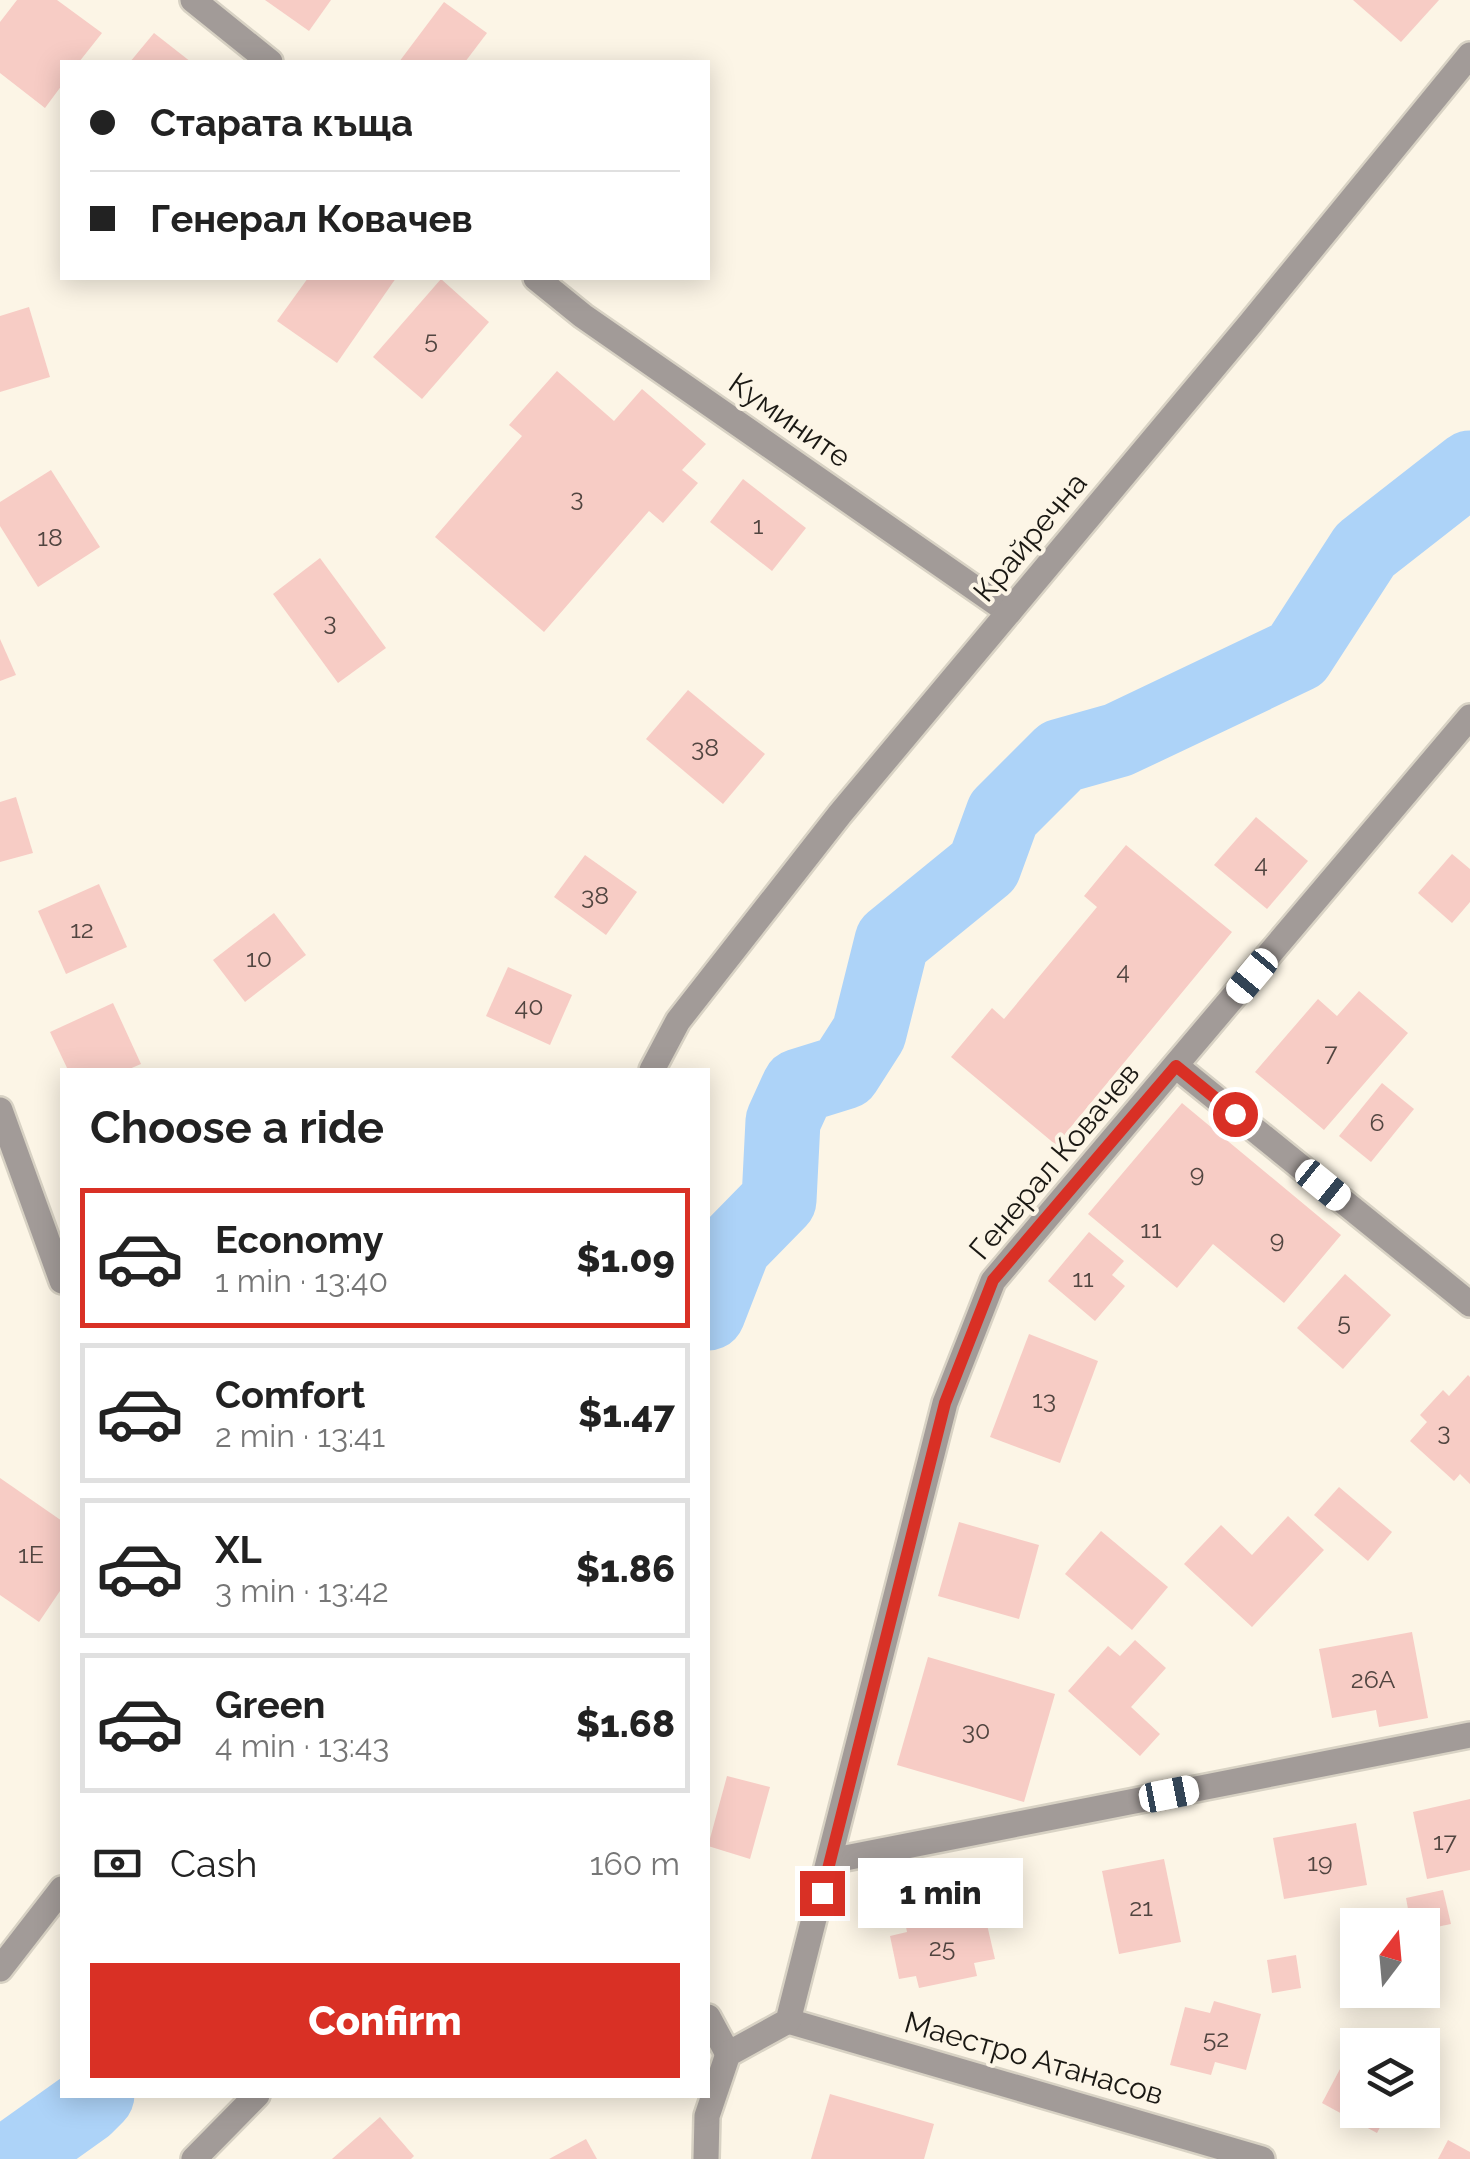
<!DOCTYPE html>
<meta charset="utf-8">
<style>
body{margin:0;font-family:Raleway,sans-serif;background:#f2f2f2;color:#222;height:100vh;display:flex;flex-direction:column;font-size:38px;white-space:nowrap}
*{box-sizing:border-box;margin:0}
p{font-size:32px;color:#767676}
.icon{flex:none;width:55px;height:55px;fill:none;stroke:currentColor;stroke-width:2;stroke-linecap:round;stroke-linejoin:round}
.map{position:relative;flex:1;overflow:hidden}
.side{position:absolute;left:60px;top:1068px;width:650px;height:1030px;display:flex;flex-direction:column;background:#fff;border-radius:0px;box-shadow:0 5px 25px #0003}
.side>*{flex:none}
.guide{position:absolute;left:60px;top:60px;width:650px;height:220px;border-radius:0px;box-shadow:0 5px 25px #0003;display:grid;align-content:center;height:220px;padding:0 30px;background:#fff}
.needle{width:65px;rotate:16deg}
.controls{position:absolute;left:1340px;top:1908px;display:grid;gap:20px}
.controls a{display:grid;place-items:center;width:100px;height:100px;border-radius:0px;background:#fff;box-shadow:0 5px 25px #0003;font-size:50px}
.end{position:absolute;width:45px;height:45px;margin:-22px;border:12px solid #d93025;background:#fff;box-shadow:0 0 0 5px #fff}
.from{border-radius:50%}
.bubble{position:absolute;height:70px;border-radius:0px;background:#fff;box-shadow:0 5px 25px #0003;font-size:32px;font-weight:800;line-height:70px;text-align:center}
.car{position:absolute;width:30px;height:60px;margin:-30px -15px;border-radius:12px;box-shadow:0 0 8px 2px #0007;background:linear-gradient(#fff 24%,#345 0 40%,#fff 0 76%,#345 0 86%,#fff 0)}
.guide b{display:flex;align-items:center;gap:35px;height:95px;font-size:38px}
.guide b+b{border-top:2px solid #e0e0e0}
.guide i{width:25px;height:25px;background:#222}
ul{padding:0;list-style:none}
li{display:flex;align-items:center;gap:30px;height:140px;margin:0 20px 15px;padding:0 10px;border:5px solid #e0e0e0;border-radius:0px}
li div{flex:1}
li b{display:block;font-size:38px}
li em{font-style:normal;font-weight:800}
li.on{border-color:#d93025}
li>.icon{width:90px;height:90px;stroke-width:1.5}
h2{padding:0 30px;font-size:45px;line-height:120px}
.pay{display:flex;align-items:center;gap:25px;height:110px;padding:0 30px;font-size:38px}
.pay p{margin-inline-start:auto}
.primary-button{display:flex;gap:20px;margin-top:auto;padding:20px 30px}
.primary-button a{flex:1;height:115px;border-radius:0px;background:#d93025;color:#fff;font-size:40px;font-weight:800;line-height:115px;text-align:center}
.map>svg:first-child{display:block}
</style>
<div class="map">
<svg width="1470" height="2159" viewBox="0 0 1470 2159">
<rect width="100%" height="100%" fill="#fcf5e6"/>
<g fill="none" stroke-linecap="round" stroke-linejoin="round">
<g stroke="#add3f8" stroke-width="75">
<path d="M 708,1313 L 734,1246 L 779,1200 L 783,1121 L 799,1086 L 844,1072 L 869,1033 L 892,941 L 984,866 L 1003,814 L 1061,756 L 1118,740 L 1297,655 L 1365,550 L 1470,468"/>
<path d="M 12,2159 L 85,2107 L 97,2095"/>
</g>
</g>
<g fill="#f7ccc5">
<path d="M 17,0 L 57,0 L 102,33 L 79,62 L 62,62 L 62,85 L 45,108 L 0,73 L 0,22 Z"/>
<path d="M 265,0 L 331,0 L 309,31 Z"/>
<path d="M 1353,0 L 1439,0 L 1401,42 Z"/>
<path d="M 444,2 L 487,33 L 465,62 L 399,62 Z"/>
<path d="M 154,33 L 191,62 L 130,62 Z"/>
<path d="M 308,278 L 396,278 L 337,363 L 277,321 Z"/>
<path d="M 441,279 L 489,322 L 422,399 L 373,357 Z"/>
<path d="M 29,307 L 50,377 L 0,392 L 0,316 Z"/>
<path d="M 557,371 L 614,421 L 642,389 L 706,444 L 682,470 L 698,483 L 663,523 L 649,511 L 544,632 L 435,537 L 522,436 L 509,425 Z"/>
<path d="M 51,470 L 100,547 L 38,587 L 0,526 L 0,502 Z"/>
<path d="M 743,479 L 806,528 L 772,571 L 710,522 Z"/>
<path d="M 320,558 L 386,648 L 338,683 L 273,594 Z"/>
<path d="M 0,639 L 16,675 L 0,681 Z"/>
<path d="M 688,690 L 765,754 L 723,804 L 646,739 Z"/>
<path d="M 16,797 L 33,853 L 0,862 L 0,802 Z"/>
<path d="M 1256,817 L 1308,861 L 1267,909 L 1214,865 Z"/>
<path d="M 1126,845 L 1232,932 L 1056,1145 L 951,1057 L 992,1008 L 1004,1019 L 1097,907 L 1084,896 Z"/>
<path d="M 1452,854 L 1470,869 L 1470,902 L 1452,923 L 1418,893 Z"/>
<path d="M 585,855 L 637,892 L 606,935 L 554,897 Z"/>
<path d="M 99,884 L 127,947 L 66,974 L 38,911 Z"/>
<path d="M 274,913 L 306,955 L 245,1002 L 213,960 Z"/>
<path d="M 508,967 L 572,995 L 550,1045 L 486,1016 Z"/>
<path d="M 1359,991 L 1408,1033 L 1324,1130 L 1255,1072 L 1318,999 L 1337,1016 Z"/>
<path d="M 113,1003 L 141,1064 L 127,1070 L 68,1070 L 50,1032 Z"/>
<path d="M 1382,1083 L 1414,1109 L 1371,1162 L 1339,1136 Z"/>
<path d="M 1182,1103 L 1341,1235 L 1284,1303 L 1213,1244 L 1177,1288 L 1088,1214 Z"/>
<path d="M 1089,1232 L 1124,1261 L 1112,1275 L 1125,1286 L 1095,1321 L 1048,1281 Z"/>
<path d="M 1345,1274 L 1391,1315 L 1343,1369 L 1297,1328 Z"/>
<path d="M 1029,1334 L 1098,1361 L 1060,1463 L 990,1437 Z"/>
<path d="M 1468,1375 L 1470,1377 L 1470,1484 L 1460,1474 L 1454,1481 L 1410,1441 L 1427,1422 L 1420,1415 L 1443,1390 L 1449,1396 Z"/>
<path d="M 0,1478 L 62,1521 L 62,1588 L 39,1622 L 0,1595 Z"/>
<path d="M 1339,1487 L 1392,1532 L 1368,1561 L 1314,1515 Z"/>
<path d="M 1288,1516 L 1324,1550 L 1252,1627 L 1184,1564 L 1221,1525 L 1252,1555 Z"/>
<path d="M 959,1522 L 1039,1545 L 1019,1619 L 938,1596 Z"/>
<path d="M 1101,1531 L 1168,1587 L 1132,1630 L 1065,1574 Z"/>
<path d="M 1412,1632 L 1428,1718 L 1379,1727 L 1376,1710 L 1332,1718 L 1319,1649 Z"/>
<path d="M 1135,1640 L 1166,1668 L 1131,1707 L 1160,1734 L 1140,1756 L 1068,1691 L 1108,1646 L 1120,1656 Z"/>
<path d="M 928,1657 L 1055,1694 L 1024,1802 L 897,1765 Z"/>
<path d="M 727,1776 L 770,1787 L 750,1859 L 708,1846 Z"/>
<path d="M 1470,1799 L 1470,1870 L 1427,1879 L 1413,1812 Z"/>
<path d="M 1356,1823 L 1367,1885 L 1284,1899 L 1273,1838 Z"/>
<path d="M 1164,1859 L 1181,1942 L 1119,1954 L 1102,1871 Z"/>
<path d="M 1443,1890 L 1451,1924 L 1422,1930 L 1422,1925 L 1411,1925 L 1406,1898 Z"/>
<path d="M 959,1894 L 965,1920 L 985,1916 L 995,1959 L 974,1963 L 977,1976 L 919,1988 L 916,1976 L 899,1979 L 890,1936 L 907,1932 L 902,1906 Z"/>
<path d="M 1296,1955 L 1301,1988 L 1272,1993 L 1267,1960 Z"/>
<path d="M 1214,2001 L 1261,2014 L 1246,2070 L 1215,2062 L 1211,2075 L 1170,2065 L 1185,2007 L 1210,2013 Z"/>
<path d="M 1348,2054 L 1358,2059 L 1358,2110 L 1389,2110 L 1377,2133 L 1322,2103 Z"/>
<path d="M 830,2094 L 934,2124 L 924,2159 L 811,2159 Z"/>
<path d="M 380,2117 L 414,2156 L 411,2159 L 332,2159 Z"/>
<path d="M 586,2139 L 597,2159 L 549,2159 Z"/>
<path d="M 1448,2140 L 1470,2152 L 1470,2159 L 1438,2159 Z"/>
</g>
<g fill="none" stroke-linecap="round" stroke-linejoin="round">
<defs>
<g id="minor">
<path d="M 193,0 L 270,62"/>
<path d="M 536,278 L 583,316 L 1009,612"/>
<path d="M 1176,1066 L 1470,1304"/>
<path d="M 652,1070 L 678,1021 L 840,814 L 1250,324 L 1470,55"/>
<path d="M 0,1110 L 62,1281"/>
<path d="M 830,1861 L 1470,1735"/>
<path d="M 0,1969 L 62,1889"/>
<path d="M 708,2017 L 728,2054"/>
<path d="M 788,2021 L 1262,2159"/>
<path d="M 194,2159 L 257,2095"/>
</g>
<path id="tertiary" d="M 706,2159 L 707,2116 L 728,2054 L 788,2021 L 945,1403 L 993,1281 L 1470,717"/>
</defs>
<use href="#minor" stroke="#d8d2c4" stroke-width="30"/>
<use href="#tertiary" stroke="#d8d2c4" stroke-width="30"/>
<use href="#minor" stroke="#a29b98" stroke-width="25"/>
<use href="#tertiary" stroke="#a29b98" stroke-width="25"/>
</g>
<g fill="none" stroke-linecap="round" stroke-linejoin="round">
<path stroke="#d93025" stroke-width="12" d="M 822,1893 L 945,1403 L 993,1280 L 1176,1066 L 1235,1114"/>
</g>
<g text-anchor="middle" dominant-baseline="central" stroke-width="8" stroke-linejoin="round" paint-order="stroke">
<g font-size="25" fill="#514540">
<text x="431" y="339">5</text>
<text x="577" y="497">3</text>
<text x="758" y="525">1</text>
<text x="50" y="537">18</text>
<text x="330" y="621">3</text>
<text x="705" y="747">38</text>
<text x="1261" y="863">4</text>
<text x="595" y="895">38</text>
<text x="82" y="929">12</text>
<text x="259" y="958">10</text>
<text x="1123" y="970">4</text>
<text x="529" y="1006">40</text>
<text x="1331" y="1052">7</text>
<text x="1377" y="1122">6</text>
<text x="1197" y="1173">9</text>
<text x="1151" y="1229">11</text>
<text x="1277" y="1239">9</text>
<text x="1083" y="1278">11</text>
<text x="1344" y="1321">5</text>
<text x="1044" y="1399">13</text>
<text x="1444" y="1431">3</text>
<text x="31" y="1554">1Е</text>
<text x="1373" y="1679">26А</text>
<text x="976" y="1730">30</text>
<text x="1445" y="1841">17</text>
<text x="1320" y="1862">19</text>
<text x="1141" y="1907">21</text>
<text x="942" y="1947">25</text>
<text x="1216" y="2038">52</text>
</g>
<g font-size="30" fill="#1a1813" stroke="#fcf5e6">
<text transform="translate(790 420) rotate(35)">Кумините</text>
<text transform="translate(1030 537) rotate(-50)">Крайречна</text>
<text transform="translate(1054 1161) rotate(-50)">Генерал Ковачев</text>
<text transform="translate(1034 2058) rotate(16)">Маестро Атанасов</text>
</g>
</g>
</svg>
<div class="controls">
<a><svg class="needle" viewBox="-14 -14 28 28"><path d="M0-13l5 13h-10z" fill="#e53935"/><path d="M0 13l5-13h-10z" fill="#767676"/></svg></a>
<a><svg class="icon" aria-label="layers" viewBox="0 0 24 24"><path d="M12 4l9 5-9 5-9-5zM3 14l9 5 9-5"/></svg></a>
</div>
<i class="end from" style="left:1235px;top:1114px"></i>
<i class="end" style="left:822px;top:1893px"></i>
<div class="bubble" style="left:858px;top:1858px;width:165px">1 min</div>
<i class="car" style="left:1252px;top:976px;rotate:220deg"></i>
<i class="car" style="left:1323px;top:1185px;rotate:129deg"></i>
<i class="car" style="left:1169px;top:1794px;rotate:79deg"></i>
<div class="guide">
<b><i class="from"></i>Старата къща</b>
<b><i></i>Генерал Ковачев</b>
</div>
<section class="side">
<h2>Choose a ride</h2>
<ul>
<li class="on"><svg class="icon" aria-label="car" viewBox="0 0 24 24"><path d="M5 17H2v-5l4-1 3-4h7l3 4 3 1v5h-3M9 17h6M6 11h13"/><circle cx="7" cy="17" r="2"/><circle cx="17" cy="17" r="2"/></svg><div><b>Economy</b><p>1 min · 13:40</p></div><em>$1.09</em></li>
<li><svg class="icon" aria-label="car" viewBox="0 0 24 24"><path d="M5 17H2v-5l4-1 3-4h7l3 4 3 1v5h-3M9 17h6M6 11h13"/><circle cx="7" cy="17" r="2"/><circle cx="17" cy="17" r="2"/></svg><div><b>Comfort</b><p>2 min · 13:41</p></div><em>$1.47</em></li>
<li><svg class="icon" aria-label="car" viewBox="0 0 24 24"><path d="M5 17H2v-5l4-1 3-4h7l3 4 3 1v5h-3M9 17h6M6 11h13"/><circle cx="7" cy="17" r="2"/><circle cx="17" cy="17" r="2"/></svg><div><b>XL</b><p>3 min · 13:42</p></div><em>$1.86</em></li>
<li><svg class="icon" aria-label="car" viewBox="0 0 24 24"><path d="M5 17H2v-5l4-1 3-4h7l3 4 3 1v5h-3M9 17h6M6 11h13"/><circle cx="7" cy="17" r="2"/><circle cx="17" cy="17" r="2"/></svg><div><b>Green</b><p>4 min · 13:43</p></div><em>$1.68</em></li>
</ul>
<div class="pay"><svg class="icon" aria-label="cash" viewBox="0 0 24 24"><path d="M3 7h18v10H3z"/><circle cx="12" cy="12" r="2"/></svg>Cash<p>160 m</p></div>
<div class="primary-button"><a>Confirm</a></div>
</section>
</div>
